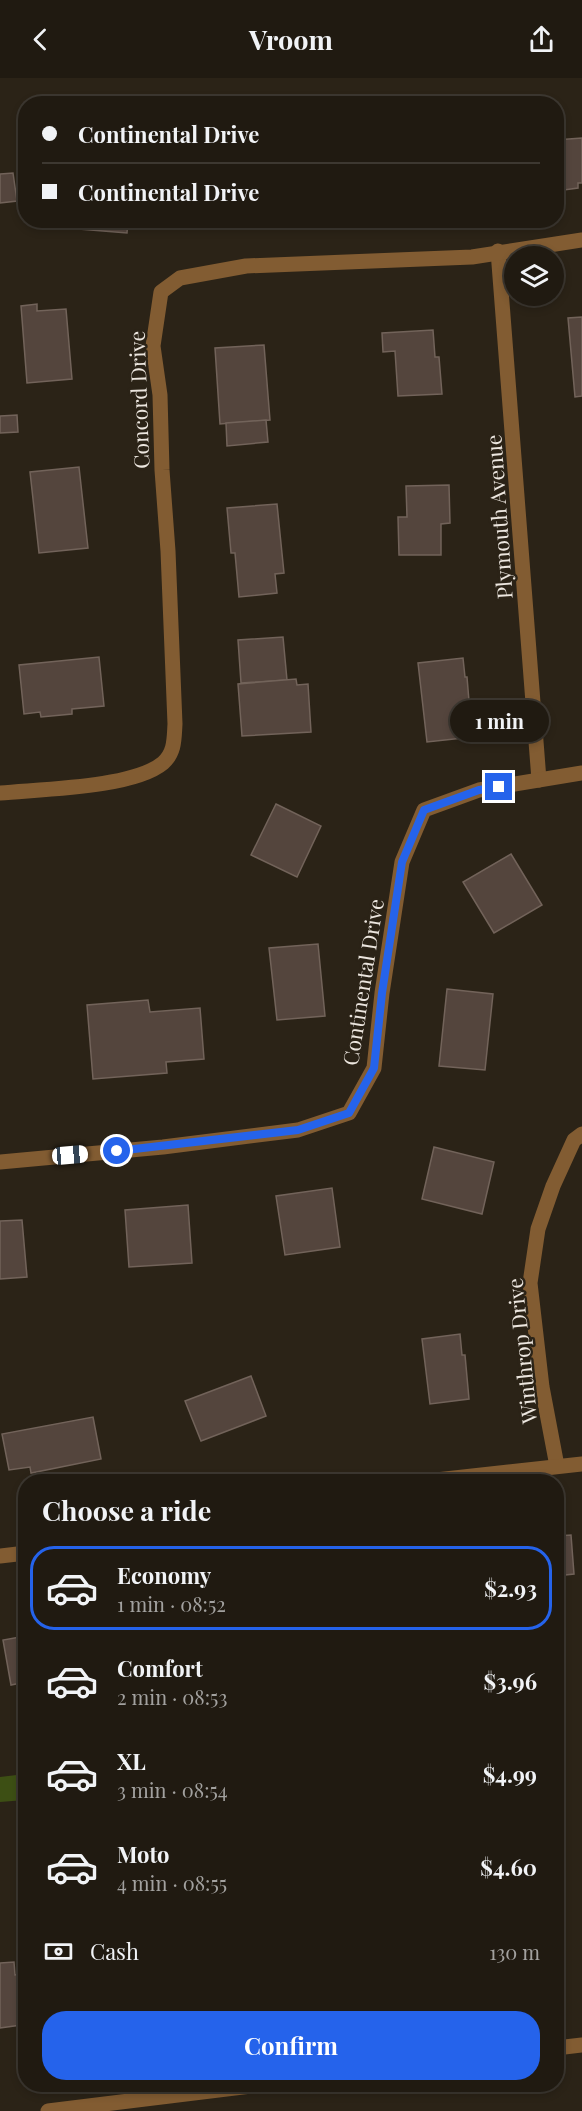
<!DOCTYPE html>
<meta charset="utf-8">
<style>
body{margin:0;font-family:"Playfair Display",serif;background:#28231a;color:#f1f3f6;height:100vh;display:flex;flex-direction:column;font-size:22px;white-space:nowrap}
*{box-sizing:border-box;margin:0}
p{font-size:20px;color:#a2a19f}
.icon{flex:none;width:33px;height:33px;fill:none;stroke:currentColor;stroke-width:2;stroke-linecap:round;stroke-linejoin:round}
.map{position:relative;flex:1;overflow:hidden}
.drawer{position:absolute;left:18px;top:1396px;width:546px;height:618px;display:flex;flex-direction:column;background:#201a11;border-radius:24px;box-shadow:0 3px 9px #0003,0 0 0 2px #3d3831}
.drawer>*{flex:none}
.hud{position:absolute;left:18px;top:18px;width:546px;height:132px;border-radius:24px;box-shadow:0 3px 9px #0003,0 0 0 2px #3d3831;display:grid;align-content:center;height:132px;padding:0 24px;background:#201a11}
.controls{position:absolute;left:504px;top:168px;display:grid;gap:12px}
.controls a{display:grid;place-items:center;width:60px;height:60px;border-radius:50%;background:#201a11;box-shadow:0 3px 9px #0003,0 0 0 2px #3d3831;font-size:30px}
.end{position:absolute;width:27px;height:27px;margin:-14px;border:8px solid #2563eb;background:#fff;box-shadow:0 0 0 3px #fff}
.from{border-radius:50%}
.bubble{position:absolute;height:42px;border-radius:21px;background:#201a11;box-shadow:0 3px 9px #0003,0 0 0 2px #3d3831;font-size:20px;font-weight:700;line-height:42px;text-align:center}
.car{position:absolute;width:18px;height:36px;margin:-18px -9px;border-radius:8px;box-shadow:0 0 4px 2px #0007;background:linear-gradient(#fff 24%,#345 0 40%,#fff 0 76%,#345 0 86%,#fff 0)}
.hud b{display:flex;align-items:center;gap:21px;height:57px;font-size:22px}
.hud b+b{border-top:2px solid #3d3831}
.hud i{width:15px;height:15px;background:#f1f3f6}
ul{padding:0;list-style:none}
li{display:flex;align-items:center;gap:18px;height:84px;margin:0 12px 9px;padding:0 12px;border:3px solid transparent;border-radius:24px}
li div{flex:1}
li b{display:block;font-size:22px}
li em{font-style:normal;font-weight:700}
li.active{border-color:#2563eb}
li>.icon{width:54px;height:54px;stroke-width:1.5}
h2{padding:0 24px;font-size:27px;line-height:72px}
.pay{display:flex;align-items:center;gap:15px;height:66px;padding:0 24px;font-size:22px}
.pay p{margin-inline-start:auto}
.action{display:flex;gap:12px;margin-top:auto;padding:12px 24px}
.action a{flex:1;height:69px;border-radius:24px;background:#2563eb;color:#fff;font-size:24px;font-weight:700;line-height:69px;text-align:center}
header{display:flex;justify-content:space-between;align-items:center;height:78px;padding:0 24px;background:#201a11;font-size:27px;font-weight:700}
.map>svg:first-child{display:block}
</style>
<header><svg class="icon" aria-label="back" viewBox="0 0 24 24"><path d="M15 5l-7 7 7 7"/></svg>Vroom<svg class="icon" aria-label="share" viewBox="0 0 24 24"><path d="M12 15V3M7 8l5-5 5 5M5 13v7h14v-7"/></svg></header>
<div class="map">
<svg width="582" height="2033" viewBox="0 0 582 2033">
<rect width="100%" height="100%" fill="#2b2317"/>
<path fill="#3d4f14" d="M 25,1696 L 25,1722 L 0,1724 L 0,1699 Z"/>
<g fill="#54453d" stroke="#72635a" stroke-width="1.5">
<path d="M 582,60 L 582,105 L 578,105 L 578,110 L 564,112 L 563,107 L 556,108 L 556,62 Z"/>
<path d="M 13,95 L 17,123 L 0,125 L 0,96 Z"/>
<path d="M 80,142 L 128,142 L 127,155 L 79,151 Z"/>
<path d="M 37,226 L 37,233 L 66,231 L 72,301 L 27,305 L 21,228 Z"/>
<path d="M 582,239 L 582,318 L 575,319 L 568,240 Z"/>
<path d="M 433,252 L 435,279 L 439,279 L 442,316 L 398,318 L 395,273 L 383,274 L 382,255 Z"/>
<path d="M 264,267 L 270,342 L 220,346 L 215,270 Z"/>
<path d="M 17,337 L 18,354 L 0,355 L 0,338 Z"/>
<path d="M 266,342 L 268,364 L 227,368 L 226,345 Z"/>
<path d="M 79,389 L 88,470 L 39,475 L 30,394 Z"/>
<path d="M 449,407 L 450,445 L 441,446 L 441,477 L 399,477 L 398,439 L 407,439 L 406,408 Z"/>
<path d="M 277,426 L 284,495 L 275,496 L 277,515 L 239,519 L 235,475 L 231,475 L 227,430 Z"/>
<path d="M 283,559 L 287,602 L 241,605 L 238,562 Z"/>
<path d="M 99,579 L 104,628 L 72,631 L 72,636 L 41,639 L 40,634 L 24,636 L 19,587 Z"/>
<path d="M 463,580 L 465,599 L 467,599 L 472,659 L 427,664 L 418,585 Z"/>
<path d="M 296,601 L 297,607 L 308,606 L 311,654 L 242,658 L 238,606 Z"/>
<path d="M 276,726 L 321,748 L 297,799 L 251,777 Z"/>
<path d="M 511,776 L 542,827 L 494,855 L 463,804 Z"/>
<path d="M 318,866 L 325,938 L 277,942 L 269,870 Z"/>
<path d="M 447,911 L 493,916 L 485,992 L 439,988 Z"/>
<path d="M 148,922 L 150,934 L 200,930 L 204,981 L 166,984 L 167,995 L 93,1001 L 87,927 Z"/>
<path d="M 434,1069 L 494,1084 L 482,1136 L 422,1121 Z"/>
<path d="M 332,1110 L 340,1169 L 285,1177 L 276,1118 Z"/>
<path d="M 188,1127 L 192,1185 L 129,1189 L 125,1132 Z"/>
<path d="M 22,1142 L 27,1199 L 0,1201 L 0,1143 Z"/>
<path d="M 460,1256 L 462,1277 L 465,1277 L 469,1321 L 430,1326 L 422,1261 Z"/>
<path d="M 251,1298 L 266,1338 L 201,1363 L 185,1323 Z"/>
<path d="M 93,1339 L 101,1381 L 31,1395 L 30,1389 L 9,1392 L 2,1356 Z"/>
<path d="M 571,1457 L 574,1496 L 556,1498 L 556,1458 Z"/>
<path d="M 26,1558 L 26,1604 L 11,1607 L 3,1562 Z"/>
<path d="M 14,1884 L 15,1897 L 26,1896 L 26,1936 L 19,1936 L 21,1947 L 0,1950 L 0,1885 Z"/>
</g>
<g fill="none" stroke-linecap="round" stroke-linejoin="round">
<g stroke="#825c32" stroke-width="15">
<path d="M 498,173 L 539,702"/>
<path d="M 0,715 C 41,711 133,710 163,685 C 175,674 174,661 175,646 L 168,473 L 162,392 L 160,317 L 153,268 L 161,214 L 180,200 L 246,188 L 472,179 L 582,162"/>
<path d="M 0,1084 L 163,1069 L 298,1052 L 349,1035 L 374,990 L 382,915 L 402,784 L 424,732 L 479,712 L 582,695"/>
<path d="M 557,1388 L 542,1309 L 530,1205 L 538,1151 L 553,1108 L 574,1062 L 582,1056"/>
<path d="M 418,1404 L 582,1386"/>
<path d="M 0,1478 L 26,1475"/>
<path d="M 556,1970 L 582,1967"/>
<path d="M 48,2033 L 259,2007"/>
</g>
</g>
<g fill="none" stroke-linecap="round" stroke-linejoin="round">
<path stroke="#2563eb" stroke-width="8" d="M 117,1073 L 298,1052 L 349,1035 L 374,990 L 382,915 L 402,784 L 424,732 L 479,712 L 499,709"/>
</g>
<g text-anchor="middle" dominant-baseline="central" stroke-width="5" stroke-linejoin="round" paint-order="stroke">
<g font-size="21" fill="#ece6df" stroke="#2b2317">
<text transform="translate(138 322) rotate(-92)">Concord Drive</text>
<text transform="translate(498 439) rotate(-94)">Plymouth Avenue</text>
<text transform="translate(362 904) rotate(-81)">Continental Drive</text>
<text transform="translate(521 1273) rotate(-96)">Winthrop Drive</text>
</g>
</g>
</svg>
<div class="controls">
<a><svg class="icon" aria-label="layers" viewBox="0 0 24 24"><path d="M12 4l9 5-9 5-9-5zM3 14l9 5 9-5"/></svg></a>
</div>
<i class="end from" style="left:117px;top:1073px"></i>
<i class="end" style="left:499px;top:709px"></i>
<div class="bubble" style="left:450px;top:622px;width:99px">1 min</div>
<i class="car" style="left:70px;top:1077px;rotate:85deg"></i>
<div class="hud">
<b><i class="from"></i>Continental Drive</b>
<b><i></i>Continental Drive</b>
</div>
<section class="drawer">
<h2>Choose a ride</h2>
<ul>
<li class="active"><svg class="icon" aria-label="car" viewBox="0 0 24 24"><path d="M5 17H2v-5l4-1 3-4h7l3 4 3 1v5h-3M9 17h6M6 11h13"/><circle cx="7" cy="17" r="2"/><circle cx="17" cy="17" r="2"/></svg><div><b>Economy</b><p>1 min · 08:52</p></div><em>$2.93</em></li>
<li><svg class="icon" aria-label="car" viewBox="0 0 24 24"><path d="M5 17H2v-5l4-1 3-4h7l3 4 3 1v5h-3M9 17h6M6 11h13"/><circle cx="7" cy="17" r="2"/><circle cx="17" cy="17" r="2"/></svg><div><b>Comfort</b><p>2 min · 08:53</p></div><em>$3.96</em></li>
<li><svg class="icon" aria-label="car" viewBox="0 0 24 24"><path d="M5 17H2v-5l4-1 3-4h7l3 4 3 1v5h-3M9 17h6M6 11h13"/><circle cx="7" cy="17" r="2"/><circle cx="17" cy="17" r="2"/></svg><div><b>XL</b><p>3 min · 08:54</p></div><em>$4.99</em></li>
<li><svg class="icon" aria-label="car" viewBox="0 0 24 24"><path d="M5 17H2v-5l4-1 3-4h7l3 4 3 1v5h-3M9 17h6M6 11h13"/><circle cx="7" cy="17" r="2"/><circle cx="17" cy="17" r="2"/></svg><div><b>Moto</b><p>4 min · 08:55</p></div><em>$4.60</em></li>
</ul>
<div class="pay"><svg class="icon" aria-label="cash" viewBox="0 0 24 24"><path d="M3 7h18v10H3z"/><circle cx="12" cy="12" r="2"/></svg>Cash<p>130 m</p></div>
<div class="action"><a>Confirm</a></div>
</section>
</div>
